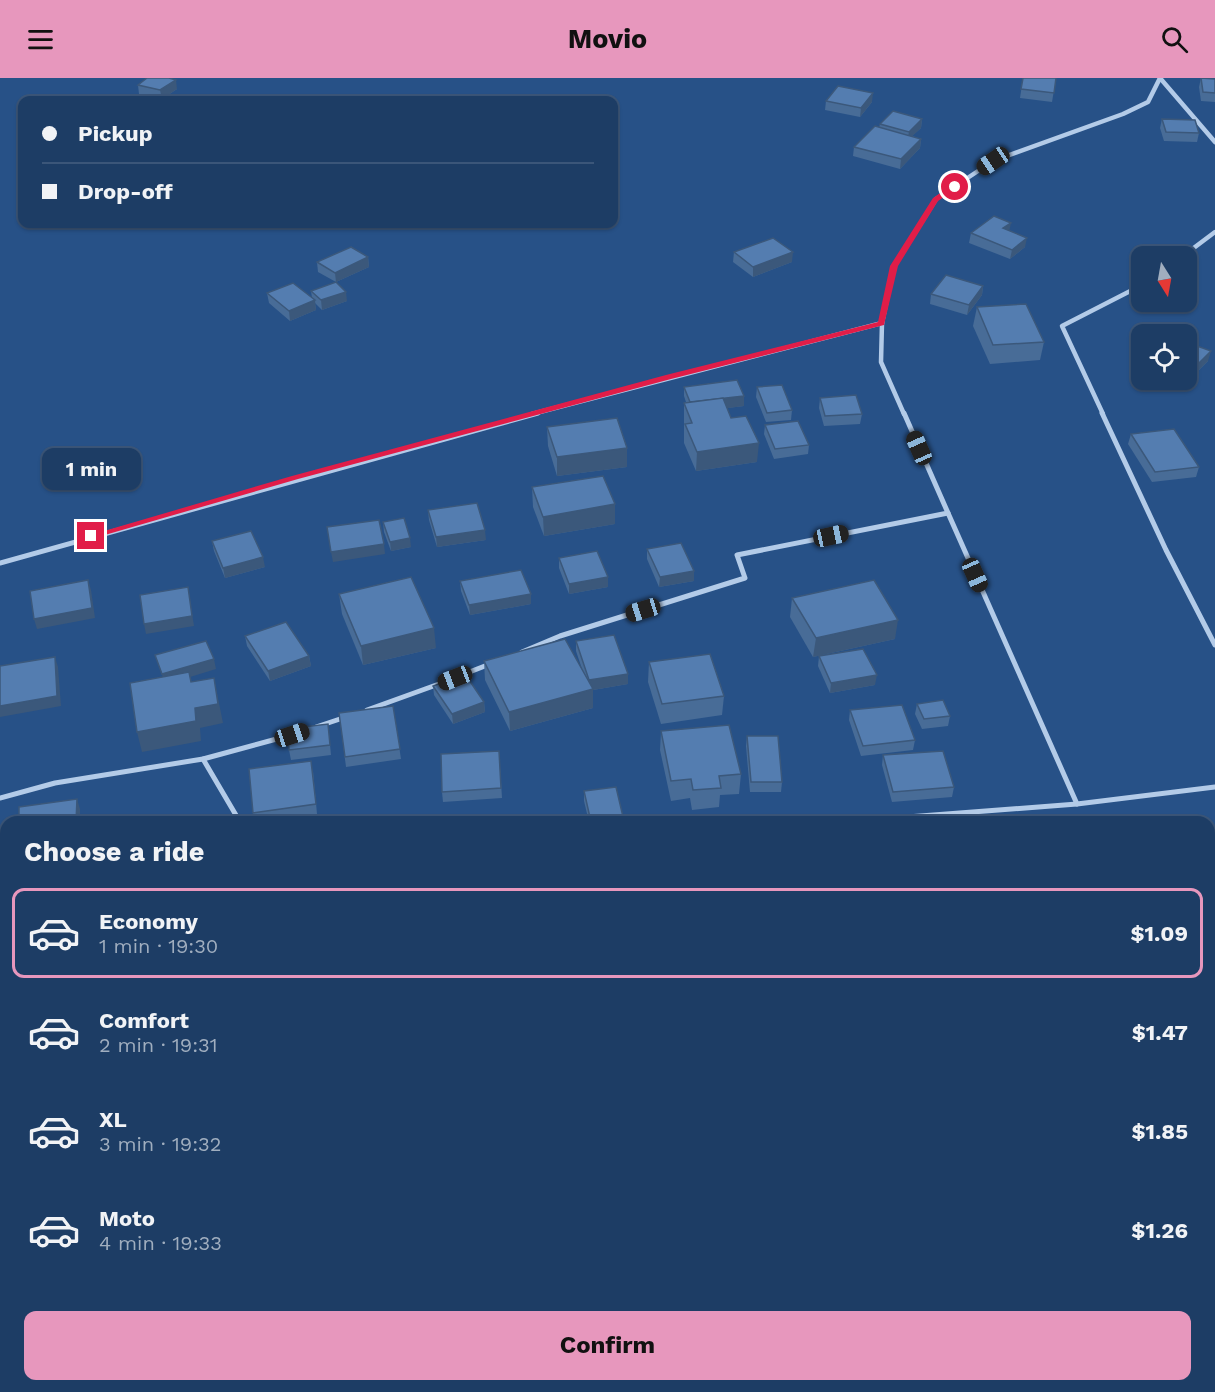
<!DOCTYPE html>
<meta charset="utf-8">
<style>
body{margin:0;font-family:"Work Sans",sans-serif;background:#25446b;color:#f1f3f6;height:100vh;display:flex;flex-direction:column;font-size:22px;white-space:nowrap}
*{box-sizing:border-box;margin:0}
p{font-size:20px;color:#a0aebf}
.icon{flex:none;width:33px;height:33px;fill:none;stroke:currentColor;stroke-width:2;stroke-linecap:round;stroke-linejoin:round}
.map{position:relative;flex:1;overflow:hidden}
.side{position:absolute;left:0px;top:738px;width:1215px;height:576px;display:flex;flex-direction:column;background:#1d3d65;border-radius:18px 18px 0 0;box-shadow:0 2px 4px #0004,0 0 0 2px #3b5679}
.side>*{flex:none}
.banner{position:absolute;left:18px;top:18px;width:600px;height:132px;border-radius:12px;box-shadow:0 2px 4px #0004,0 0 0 2px #3b5679;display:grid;align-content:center;height:132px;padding:0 24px;background:#1d3d65}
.needle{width:39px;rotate:169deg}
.controls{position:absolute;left:1131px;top:168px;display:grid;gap:12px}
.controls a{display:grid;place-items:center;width:66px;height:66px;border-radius:12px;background:#1d3d65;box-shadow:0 2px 4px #0004,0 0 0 2px #3b5679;font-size:30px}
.end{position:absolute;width:27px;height:27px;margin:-14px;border:8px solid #e11d48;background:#fff;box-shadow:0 0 0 3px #fff}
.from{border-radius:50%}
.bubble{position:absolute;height:42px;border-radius:12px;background:#1d3d65;box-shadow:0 2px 4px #0004,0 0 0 2px #3b5679;font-size:20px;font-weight:700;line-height:42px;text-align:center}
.car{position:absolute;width:18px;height:36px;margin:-18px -9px;border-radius:8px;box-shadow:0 0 4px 2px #0007;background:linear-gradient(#222 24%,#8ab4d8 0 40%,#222 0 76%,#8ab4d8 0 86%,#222 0)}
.banner b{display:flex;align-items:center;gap:21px;height:57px;font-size:22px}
.banner b+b{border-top:2px solid #3b5679}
.banner i{width:15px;height:15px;background:#f1f3f6}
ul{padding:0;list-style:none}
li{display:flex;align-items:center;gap:18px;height:90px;margin:0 12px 9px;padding:0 12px;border:3px solid transparent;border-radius:12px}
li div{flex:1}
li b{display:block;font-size:22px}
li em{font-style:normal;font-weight:700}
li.selected{border-color:#e797bd}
li>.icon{width:54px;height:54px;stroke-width:1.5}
h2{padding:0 24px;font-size:27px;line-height:72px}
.action{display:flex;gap:12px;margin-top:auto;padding:12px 24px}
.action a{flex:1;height:69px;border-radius:12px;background:#e797bd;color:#111;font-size:24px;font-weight:700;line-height:69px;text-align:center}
header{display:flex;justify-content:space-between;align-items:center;height:78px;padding:0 24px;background:#e797bd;color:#111;font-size:27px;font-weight:700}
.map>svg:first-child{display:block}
</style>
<header><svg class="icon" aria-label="menu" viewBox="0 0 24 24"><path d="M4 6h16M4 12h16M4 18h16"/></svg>Movio<svg class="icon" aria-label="search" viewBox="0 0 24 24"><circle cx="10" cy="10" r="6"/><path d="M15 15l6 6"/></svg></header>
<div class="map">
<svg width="1215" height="1314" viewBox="0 0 1215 1314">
<rect width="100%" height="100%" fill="#275187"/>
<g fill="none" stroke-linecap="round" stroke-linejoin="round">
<g stroke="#b3cbe8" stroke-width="4.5">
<path d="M 1160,0 L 1215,64"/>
<path d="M 1183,178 L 1215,154"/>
<path d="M 532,336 L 882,245"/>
<path d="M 904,336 L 881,284 L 882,245 L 894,188 L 936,121 L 993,83 L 1123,36 L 1148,24 L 1160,0"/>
<path d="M 1103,336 L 1062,248 L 1142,207"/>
</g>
<g stroke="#b3cbe8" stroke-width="5">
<path d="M 1102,335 L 1166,472 L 1215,567"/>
<path d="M 948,435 L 1077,726"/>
<path d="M 0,485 L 538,335"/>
<path d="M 522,574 L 560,558 L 745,500 L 737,477 L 948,435 L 904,335"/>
<path d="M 449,602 L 490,586"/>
<path d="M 367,632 L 439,606"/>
<path d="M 316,649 L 346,639"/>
<path d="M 203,681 L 240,744"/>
<path d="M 0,720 L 55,705 L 203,681 L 295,656"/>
<path d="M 842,744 L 1077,726 L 1215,709"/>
</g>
<path stroke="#b3cbe8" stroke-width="8" d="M 1209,1142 L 1215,1141"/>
</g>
<g fill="#486c97">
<path d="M 1023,0 L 1056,0 L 1052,24 L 1020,20 Z"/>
<path d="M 1201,0 L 1215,1 L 1215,24 L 1201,23 L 1199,9 Z"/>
<path d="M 138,7 L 177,11 L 162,21 L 139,16 Z"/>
<path d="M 826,23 L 872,24 L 860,39 L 825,32 Z"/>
<path d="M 922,41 L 921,50 L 912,58 L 921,61 L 920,70 L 900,91 L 853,78 L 854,69 L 879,50 L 880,46 Z"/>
<path d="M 1162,41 L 1199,55 L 1197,64 L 1164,63 L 1160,50 Z"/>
<path d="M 971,155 L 1025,169 L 1010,181 L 969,165 Z"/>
<path d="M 734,174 L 792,184 L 753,199 L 733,184 Z"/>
<path d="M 368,179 L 369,189 L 336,204 L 318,194 L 317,184 Z"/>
<path d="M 983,208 L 982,217 L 967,237 L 930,226 L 931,216 Z"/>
<path d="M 311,213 L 347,223 L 322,232 L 315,225 L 316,232 L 290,243 L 269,225 L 267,215 L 312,220 Z"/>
<path d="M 977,229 L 1044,264 L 1040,282 L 990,286 L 973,248 Z"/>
<path d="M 1186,264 L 1208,283 L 1193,298 L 1186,296 Z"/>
<path d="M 684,309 L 744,318 L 744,328 L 727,330 L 731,340 L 757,384 L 696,393 L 684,365 L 684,325 L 686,324 L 684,318 Z"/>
<path d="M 757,309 L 792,332 L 791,342 L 766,344 L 756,319 Z"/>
<path d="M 820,320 L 862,336 L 860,346 L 824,348 L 819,330 Z"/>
<path d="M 765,347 L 809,367 L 808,376 L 774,381 L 764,356 Z"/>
<path d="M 547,349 L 627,370 L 627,389 L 557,398 L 548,368 Z"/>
<path d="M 1131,356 L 1199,389 L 1196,399 L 1152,404 L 1128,366 Z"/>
<path d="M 532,409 L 615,426 L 615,446 L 544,458 L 533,429 Z"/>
<path d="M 428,432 L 486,462 L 437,469 L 429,442 Z"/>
<path d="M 383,444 L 411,469 L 391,473 L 384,454 Z"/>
<path d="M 212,463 L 265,489 L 225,500 L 214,473 Z"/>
<path d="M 647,471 L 694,503 L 659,509 L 647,481 Z"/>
<path d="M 559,480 L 608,509 L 569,516 L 559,490 Z"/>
<path d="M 460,503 L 531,516 L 531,526 L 470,537 L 461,513 Z"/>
<path d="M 339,516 L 436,570 L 363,587 L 342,536 Z"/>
<path d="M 792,520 L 895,561 L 813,579 L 790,539 Z"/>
<path d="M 245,558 L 309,578 L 311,588 L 270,603 L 247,568 Z"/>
<path d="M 576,563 L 628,606 L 593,612 L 593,630 L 510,653 L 485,602 L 484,583 L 583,594 L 576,573 Z"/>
<path d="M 819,578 L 875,607 L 830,615 L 818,588 Z"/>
<path d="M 649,584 L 724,618 L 722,637 L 661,646 L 648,604 Z"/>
<path d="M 433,608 L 484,624 L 485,634 L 453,646 L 434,617 Z"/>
<path d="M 917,626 L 950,638 L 948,648 L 922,651 L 915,636 Z"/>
<path d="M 393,628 L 401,681 L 346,689 L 339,635 Z"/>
<path d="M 850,632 L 915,662 L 913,672 L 861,678 L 849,642 Z"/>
<path d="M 328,646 L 331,677 L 291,682 L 289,672 Z"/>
<path d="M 661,653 L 741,696 L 739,716 L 720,717 L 719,729 L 692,732 L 690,720 L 671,723 L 660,672 Z"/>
<path d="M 747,658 L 782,704 L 781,714 L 750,714 L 746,668 Z"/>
<path d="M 499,673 L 502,720 L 443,724 L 442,714 Z"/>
<path d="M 883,677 L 954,709 L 952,719 L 892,724 L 882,687 Z"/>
<path d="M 313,693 L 317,736 L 255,744 L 253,735 Z"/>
<path d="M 616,709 L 624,744 L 589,744 L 584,723 L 584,713 Z"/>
<path d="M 1209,1062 L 1215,1076 L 1215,1082 L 1212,1088 L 1209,1088 Z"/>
<path d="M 6,1231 L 6,1276 L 0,1277 L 0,1232 Z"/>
</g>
<g fill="#3b587b">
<path d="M 176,2 L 177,11 L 162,21 L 160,12 Z"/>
<path d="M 873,15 L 872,24 L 860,39 L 861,30 Z"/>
<path d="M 922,41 L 921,50 L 907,63 L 909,54 Z"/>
<path d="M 921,61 L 920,70 L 900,91 L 901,81 Z"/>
<path d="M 1011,145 L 1009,154 L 1003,150 Z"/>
<path d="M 1027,160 L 1025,169 L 1010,181 L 1012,172 Z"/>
<path d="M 793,174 L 792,184 L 753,199 L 753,189 Z"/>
<path d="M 368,179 L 369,189 L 336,204 L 335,195 Z"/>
<path d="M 983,208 L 982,217 L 967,237 L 969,227 Z"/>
<path d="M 346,214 L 347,223 L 322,232 L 321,222 Z"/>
<path d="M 315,222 L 316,232 L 290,243 L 289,233 Z"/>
<path d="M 1211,273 L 1208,283 L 1193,298 L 1196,288 Z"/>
<path d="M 744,318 L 744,328 L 690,335 L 691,325 Z"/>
<path d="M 759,365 L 757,384 L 696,393 L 697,374 Z"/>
<path d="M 627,370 L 627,389 L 557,398 L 557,379 Z"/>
<path d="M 615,426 L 615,446 L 544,458 L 543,439 Z"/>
<path d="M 485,452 L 486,462 L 437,469 L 436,459 Z"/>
<path d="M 410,460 L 411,469 L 391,473 L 390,464 Z"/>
<path d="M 384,466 L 385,476 L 333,484 L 331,474 Z"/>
<path d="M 263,479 L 265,489 L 225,500 L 223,490 Z"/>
<path d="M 694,493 L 694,503 L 659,509 L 660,499 Z"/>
<path d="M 608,499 L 608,509 L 569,516 L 569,506 Z"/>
<path d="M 88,502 L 91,512 L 95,540 L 37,551 L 34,541 Z"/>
<path d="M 188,509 L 194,548 L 146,556 L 144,546 Z"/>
<path d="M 531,516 L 531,526 L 470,537 L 469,527 Z"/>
<path d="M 898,542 L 895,561 L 813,579 L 816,560 Z"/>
<path d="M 434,550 L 436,570 L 363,587 L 361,568 Z"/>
<path d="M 309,578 L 311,588 L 270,603 L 268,593 Z"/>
<path d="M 55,579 L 58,589 L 61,628 L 0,639 L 0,628 Z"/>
<path d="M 214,581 L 216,591 L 190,599 L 194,613 L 164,606 L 162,596 Z"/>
<path d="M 628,596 L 628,606 L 593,612 L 593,630 L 510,653 L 509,634 L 590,612 L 589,602 Z"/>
<path d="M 877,597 L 875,607 L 830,615 L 831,605 Z"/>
<path d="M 214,600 L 223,645 L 200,650 L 201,663 L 142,674 L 137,654 L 195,630 Z"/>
<path d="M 484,624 L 485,634 L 453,646 L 452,636 Z"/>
<path d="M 77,721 L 80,731 L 80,744 L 76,744 Z"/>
<path d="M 6,1221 L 6,1230 L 0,1231 L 0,1222 Z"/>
</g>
<g fill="#547db0" stroke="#3b587b" stroke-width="1.5">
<path d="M 147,0 L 169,0 L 176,2 L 160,12 L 138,7 Z"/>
<path d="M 1023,0 L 1056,0 L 1054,15 L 1021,11 Z"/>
<path d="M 1201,0 L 1215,1 L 1215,15 L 1203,14 Z"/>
<path d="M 838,8 L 873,15 L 861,30 L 826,23 Z"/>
<path d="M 893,33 L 922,41 L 909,54 L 880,46 Z"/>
<path d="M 1162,41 L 1195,42 L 1199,55 L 1166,54 Z"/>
<path d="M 875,48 L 921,61 L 901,81 L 854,69 Z"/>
<path d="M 994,138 L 1011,145 L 1003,150 L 1027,160 L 1012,172 L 971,155 Z"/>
<path d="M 773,160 L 793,174 L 753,189 L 734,174 Z"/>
<path d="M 351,169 L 368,179 L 335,195 L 317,184 Z"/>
<path d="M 946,197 L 983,208 L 969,227 L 931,216 Z"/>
<path d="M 336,204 L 346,214 L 321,222 L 311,213 Z"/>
<path d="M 293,205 L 315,222 L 289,233 L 267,215 Z"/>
<path d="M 1026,226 L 1044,264 L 993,267 L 977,229 Z"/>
<path d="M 1186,264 L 1211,273 L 1196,288 L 1186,285 Z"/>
<path d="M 737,302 L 744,318 L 690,324 L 684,309 Z"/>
<path d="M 782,307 L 792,332 L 767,335 L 757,309 Z"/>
<path d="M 856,317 L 862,336 L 825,338 L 820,320 Z"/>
<path d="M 723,320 L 731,340 L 746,338 L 759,365 L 697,374 L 685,346 L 692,345 L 684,325 Z"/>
<path d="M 617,340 L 627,370 L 557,379 L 547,349 Z"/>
<path d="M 798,343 L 809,367 L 775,371 L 765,347 Z"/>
<path d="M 1174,351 L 1199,389 L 1155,394 L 1131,356 Z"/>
<path d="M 603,398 L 615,426 L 543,439 L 532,409 Z"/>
<path d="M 477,425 L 485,452 L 436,459 L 428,432 Z"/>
<path d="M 404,440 L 410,460 L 390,464 L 383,444 Z"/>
<path d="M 379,442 L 384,466 L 331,474 L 327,449 Z"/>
<path d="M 251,453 L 263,479 L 223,490 L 212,463 Z"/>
<path d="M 681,465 L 694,493 L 660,499 L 647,471 Z"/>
<path d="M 597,473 L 608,499 L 569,506 L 559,480 Z"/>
<path d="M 521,492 L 531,516 L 469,527 L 460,503 Z"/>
<path d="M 411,499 L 434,550 L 361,568 L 339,516 Z"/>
<path d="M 88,502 L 92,530 L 34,541 L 30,513 Z"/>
<path d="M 874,502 L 898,542 L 816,560 L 792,520 Z"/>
<path d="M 188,509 L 192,538 L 144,546 L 140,517 Z"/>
<path d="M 286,544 L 309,578 L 268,593 L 245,558 Z"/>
<path d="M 614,557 L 628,596 L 589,602 L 576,563 Z"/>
<path d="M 565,561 L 593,611 L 509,634 L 484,583 Z"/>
<path d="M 206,563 L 214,581 L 162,596 L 155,577 Z"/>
<path d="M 863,571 L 877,597 L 831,605 L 819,578 Z"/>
<path d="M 710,576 L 724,618 L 662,626 L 649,584 Z"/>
<path d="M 55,579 L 57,618 L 0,628 L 0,588 Z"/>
<path d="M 189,594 L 191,604 L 214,600 L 218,626 L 195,630 L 196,643 L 137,654 L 130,605 Z"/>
<path d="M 465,596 L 484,624 L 452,636 L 433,608 Z"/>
<path d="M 943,622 L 950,638 L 924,641 L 917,626 Z"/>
<path d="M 902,627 L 915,662 L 863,668 L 850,632 Z"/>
<path d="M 393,628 L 400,671 L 345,679 L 339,635 Z"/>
<path d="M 328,646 L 330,667 L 289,672 L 287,651 Z"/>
<path d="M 729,647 L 741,696 L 719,698 L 721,710 L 693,712 L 691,701 L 671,703 L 661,653 Z"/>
<path d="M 747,658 L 778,658 L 782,704 L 751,704 Z"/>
<path d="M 499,673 L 501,710 L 442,714 L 441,676 Z"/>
<path d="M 943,673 L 954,709 L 893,714 L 883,677 Z"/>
<path d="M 311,683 L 316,726 L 253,735 L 249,691 Z"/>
<path d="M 616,709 L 624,743 L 615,744 L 591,744 L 584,713 Z"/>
<path d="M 77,721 L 76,744 L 19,744 L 19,729 Z"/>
<path d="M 359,740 L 360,744 L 330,744 Z"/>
<path d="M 1209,1062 L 1215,1076 L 1215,1079 L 1209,1080 Z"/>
<path d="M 6,1171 L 6,1221 L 0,1222 L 0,1172 Z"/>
<path d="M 6,1231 L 6,1266 L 0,1268 L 0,1232 Z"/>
<path d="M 275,1308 L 376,1308 L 377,1314 L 275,1314 Z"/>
<rect x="898" y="1308" width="84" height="6"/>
<path d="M 1072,1308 L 1155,1308 L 1157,1314 L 1063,1314 L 1062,1309 Z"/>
<path d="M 395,1312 L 395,1314 L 383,1314 Z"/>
</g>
<path fill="#e11d48" d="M 952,107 L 958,109 L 938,123 L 898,188 L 884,247 L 671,301 L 298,401 L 91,461 L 87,458 L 292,398 L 666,297 L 878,244 L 890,188 L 933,120 Z"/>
</svg>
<div class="controls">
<a><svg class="needle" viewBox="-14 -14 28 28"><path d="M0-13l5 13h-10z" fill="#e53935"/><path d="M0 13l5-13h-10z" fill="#a0aebf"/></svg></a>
<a><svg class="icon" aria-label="locate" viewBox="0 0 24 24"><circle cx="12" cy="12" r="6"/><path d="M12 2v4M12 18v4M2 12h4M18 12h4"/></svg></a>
</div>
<i class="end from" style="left:955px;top:109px"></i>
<i class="end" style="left:91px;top:458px"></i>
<div class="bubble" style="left:42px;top:370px;width:99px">1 min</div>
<i class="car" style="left:993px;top:83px;rotate:236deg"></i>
<i class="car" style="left:919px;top:370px;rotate:336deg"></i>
<i class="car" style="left:831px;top:458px;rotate:78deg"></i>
<i class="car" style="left:975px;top:497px;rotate:156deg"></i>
<i class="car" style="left:643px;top:532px;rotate:253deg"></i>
<i class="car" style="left:455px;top:600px;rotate:249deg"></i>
<i class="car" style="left:292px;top:657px;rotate:72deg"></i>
<div class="banner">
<b><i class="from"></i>Pickup</b>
<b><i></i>Drop-off</b>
</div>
<section class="side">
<h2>Choose a ride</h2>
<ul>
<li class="selected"><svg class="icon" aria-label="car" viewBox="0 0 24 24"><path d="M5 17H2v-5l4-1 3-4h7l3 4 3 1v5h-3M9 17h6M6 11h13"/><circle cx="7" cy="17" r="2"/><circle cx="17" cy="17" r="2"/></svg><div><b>Economy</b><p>1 min · 19:30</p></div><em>$1.09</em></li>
<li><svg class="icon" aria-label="car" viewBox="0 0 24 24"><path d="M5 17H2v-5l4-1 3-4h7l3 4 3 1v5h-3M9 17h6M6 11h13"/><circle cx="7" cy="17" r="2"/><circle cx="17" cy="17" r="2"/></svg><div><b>Comfort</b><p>2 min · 19:31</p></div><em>$1.47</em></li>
<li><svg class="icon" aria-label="car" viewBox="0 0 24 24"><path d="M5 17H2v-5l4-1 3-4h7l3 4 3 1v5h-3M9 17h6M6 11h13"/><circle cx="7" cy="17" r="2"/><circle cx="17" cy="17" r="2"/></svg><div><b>XL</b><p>3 min · 19:32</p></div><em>$1.85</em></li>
<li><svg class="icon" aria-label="car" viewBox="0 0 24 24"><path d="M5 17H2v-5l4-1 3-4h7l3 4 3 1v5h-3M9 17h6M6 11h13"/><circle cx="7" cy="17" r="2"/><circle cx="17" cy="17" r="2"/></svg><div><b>Moto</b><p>4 min · 19:33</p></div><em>$1.26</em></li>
</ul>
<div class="action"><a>Confirm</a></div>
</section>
</div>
